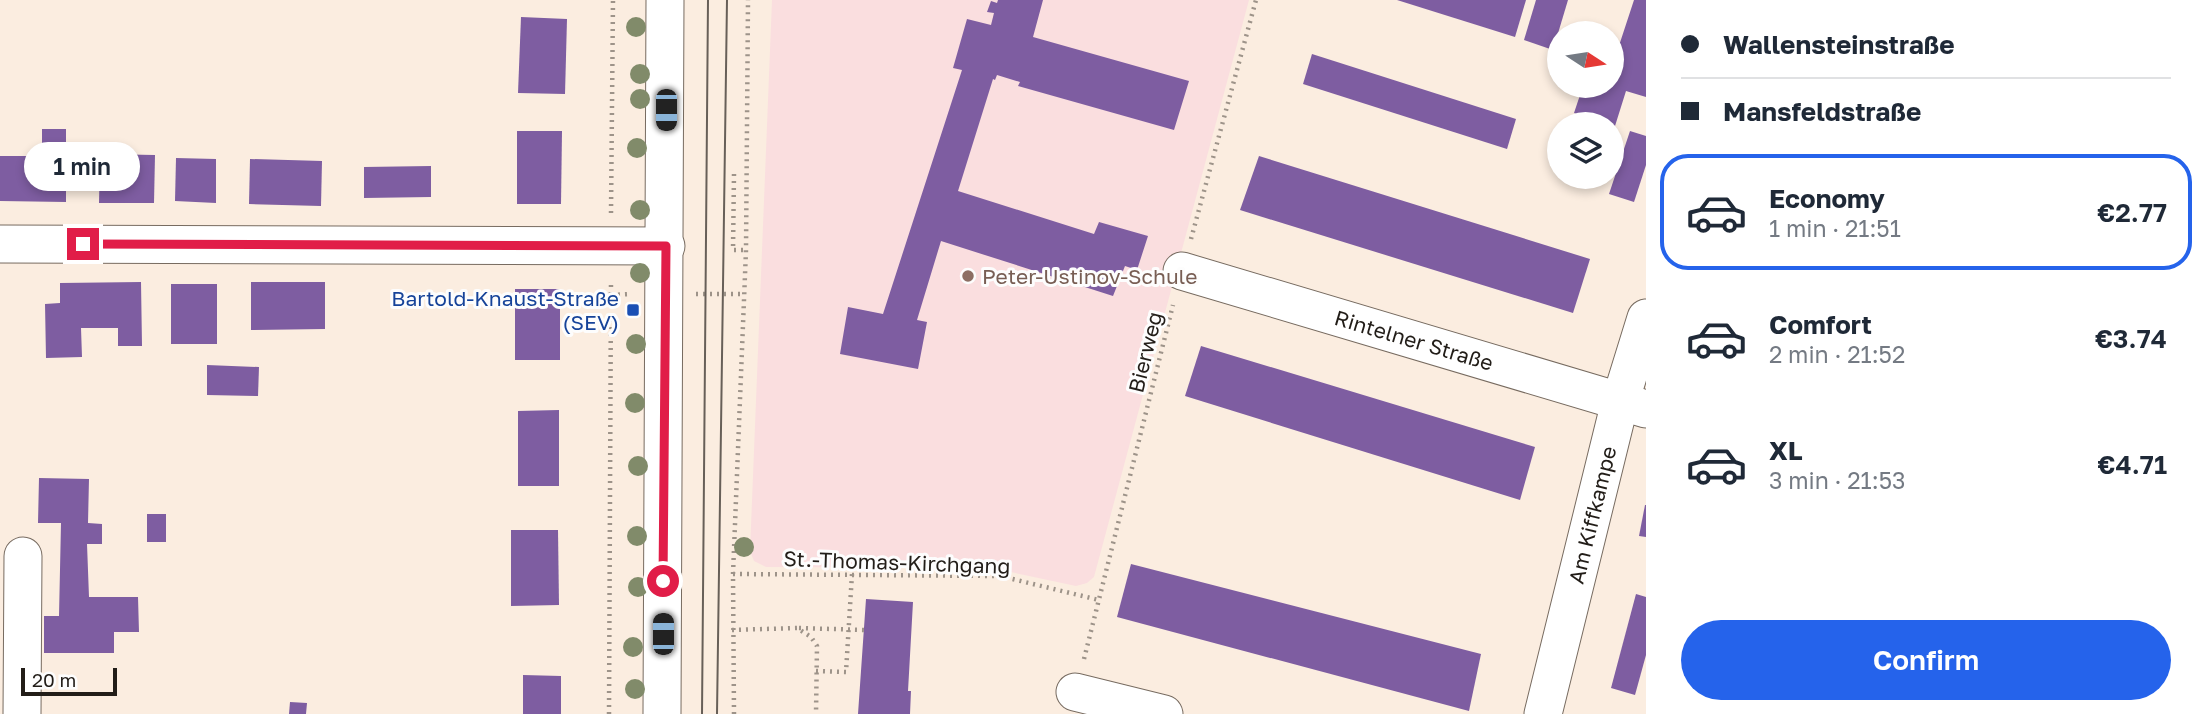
<!DOCTYPE html>
<meta charset="utf-8">
<style>
body{margin:0;font-family:"Golos Text",sans-serif;background:#f2f2f3;color:#1f2937;height:100vh;display:flex;flex-direction:column;font-size:26px;white-space:nowrap}
*{box-sizing:border-box;margin:0}
p{font-size:23px;color:#747a83}
.icon{flex:none;width:38px;height:38px;fill:none;stroke:currentColor;stroke-width:2;stroke-linecap:round;stroke-linejoin:round}
.map{position:relative;flex:1;overflow:hidden}
.panel{display:flex;flex-direction:column;background:#fff;width:560px}
.panel>*{flex:none}
.banner{display:grid;align-content:center;height:154px;padding:0 35px;background:#fff}
.needle{width:46px;rotate:102deg}
.fabs{position:absolute;left:1547px;top:21px;display:grid;gap:14px}
.fabs a{display:grid;place-items:center;width:77px;height:77px;border-radius:50%;background:#fff;box-shadow:0 4px 10px #0003;font-size:35px}
.scale{position:absolute;left:21px;bottom:18px;width:96px;box-sizing:border-box;padding-left:7px;border:4px solid #221d18;border-top:0;font-size:19px;line-height:24px;white-space:nowrap;color:#221d18;-webkit-text-stroke:5px #fdfdfd;paint-order:stroke}
.end{position:absolute;width:32px;height:32px;margin:-16px;border:9px solid #e11d48;background:#fff;box-shadow:0 0 0 4px #fff}
.from{border-radius:50%}
.bubble{position:absolute;height:49px;border-radius:24px;background:#fff;box-shadow:0 4px 10px #0003;font-size:23px;font-weight:600;line-height:49px;text-align:center}
.car{position:absolute;width:21px;height:42px;margin:-21px -10px;border-radius:9px;box-shadow:0 0 5px 2px #0007;background:linear-gradient(#222 24%,#8ab4d8 0 40%,#222 0 76%,#8ab4d8 0 86%,#222 0)}
.banner b{display:flex;align-items:center;gap:24px;height:66px;font-size:26px}
.banner b+b{border-top:2px solid #e0e1e3}
.banner i{width:18px;height:18px;background:#1f2937}
ul{padding:0;list-style:none}
li{display:flex;align-items:center;gap:21px;height:116px;margin:0 14px 10px;padding:0 21px;border:4px solid transparent;border-radius:28px}
li div{flex:1}
li b{display:block;font-size:26px}
li em{font-style:normal;font-weight:600}
li.current{border-color:#2563eb}
li>.icon{width:63px;height:63px;stroke-width:1.5}
.primary-button{display:flex;gap:14px;margin-top:auto;padding:14px 35px}
.primary-button a{flex:1;height:80px;border-radius:42px;background:#2563eb;color:#fff;font-size:28px;font-weight:600;line-height:80px;text-align:center}
main{display:flex;flex:1;min-height:0}
.map>svg:first-child{display:block}
</style>
<main>
<div class="map">
<svg width="1646" height="714" viewBox="0 0 1646 714">
<rect width="100%" height="100%" fill="#fbede0"/>
<path fill="#fadedf" d="M 772,0 L 1249,0 L 1094,577 L 1087,583 L 1076,586 L 992,568 L 766,567 L 754,561 L 750,551 Z"/>
<g fill="#7e5da1">
<path d="M 998,0 L 1043,0 L 1033,37 L 1189,81 L 1174,130 L 1018,86 L 1020,82 L 997,75 L 995,80 L 993,79 L 958,191 L 1094,234 L 1099,222 L 1148,236 L 1137,270 L 1125,266 L 1113,296 L 941,241 L 917,320 L 927,322 L 918,369 L 840,354 L 848,307 L 883,314 L 962,70 L 953,68 L 967,19 L 991,25 L 994,13 L 987,12 L 991,1 L 997,3 Z"/>
<path d="M 1397,0 L 1526,0 L 1515,37 Z"/>
<path d="M 1536,0 L 1568,0 L 1553,50 L 1524,40 Z"/>
<path d="M 1634,0 L 1646,0 L 1646,97 L 1626,91 L 1615,126 L 1574,113 L 1583,86 L 1612,86 L 1612,67 Z"/>
<path d="M 521,17 L 567,19 L 565,94 L 518,93 Z"/>
<path d="M 1312,54 L 1516,119 L 1507,149 L 1303,84 Z"/>
<path d="M 42,129 L 66,129 L 66,202 L 0,201 L 0,156 L 42,156 Z"/>
<path d="M 517,131 L 562,131 L 561,204 L 517,204 Z"/>
<path d="M 1630,131 L 1646,136 L 1646,165 L 1634,202 L 1609,194 Z"/>
<path d="M 100,154 L 155,155 L 154,203 L 99,203 Z"/>
<path d="M 1259,156 L 1590,259 L 1573,313 L 1240,210 Z"/>
<path d="M 176,158 L 216,159 L 216,203 L 175,201 Z"/>
<path d="M 250,159 L 322,161 L 321,206 L 249,204 Z"/>
<path d="M 431,166 L 431,197 L 364,198 L 364,167 Z"/>
<path d="M 141,282 L 142,346 L 118,346 L 118,328 L 81,328 L 82,357 L 46,358 L 45,304 L 60,303 L 60,283 Z"/>
<path d="M 251,282 L 325,282 L 325,329 L 251,330 Z"/>
<rect x="171" y="284" width="46" height="60"/>
<rect x="515" y="289" width="45" height="71"/>
<path d="M 1201,346 L 1535,447 L 1520,500 L 1185,396 Z"/>
<path d="M 207,365 L 259,367 L 258,396 L 207,395 Z"/>
<path d="M 559,410 L 559,486 L 518,486 L 518,411 Z"/>
<path d="M 39,478 L 89,479 L 88,523 L 102,524 L 102,544 L 87,544 L 89,597 L 138,597 L 139,632 L 114,632 L 114,653 L 44,653 L 44,616 L 59,616 L 61,523 L 38,523 Z"/>
<path d="M 1645,505 L 1646,505 L 1646,537 L 1639,536 Z"/>
<rect x="147" y="514" width="19" height="28"/>
<path d="M 511,530 L 558,530 L 559,605 L 511,606 Z"/>
<path d="M 1131,564 L 1481,654 L 1469,711 L 1117,617 Z"/>
<path d="M 1636,594 L 1646,597 L 1646,655 L 1635,695 L 1611,688 Z"/>
<path d="M 866,599 L 913,602 L 908,691 L 911,691 L 910,714 L 858,714 Z"/>
<path d="M 523,675 L 561,676 L 561,714 L 523,714 Z"/>
<path d="M 290,702 L 307,703 L 306,714 L 289,714 Z"/>
</g>
<g fill="none" stroke-linecap="round" stroke-linejoin="round">
<defs>
<g id="minor">
<path d="M 0,244 L 666,246"/>
<path id="s1" d="M 1182,271 L 1646,409"/>
<path d="M 1075,692 L 1164,714"/>
<path d="M 22,714 L 23,556"/>
<path d="M 662,714 L 665,0"/>
<path id="s2" d="M 1543,714 L 1620,402 L 1646,318"/>
</g>
</defs>
<use href="#minor" stroke="#776b60" stroke-width="39"/>
<g stroke="#9d9389" stroke-width="4.5" stroke-dasharray="2 5" stroke-linecap="butt">
<path d="M 734,174 L 733,250 L 746,250"/>
<path d="M 611,213 L 613,0"/>
<path d="M 1191,239 L 1256,0"/>
<path d="M 696,294 L 744,294"/>
<path d="M 611,295 L 631,294"/>
<path d="M 733,574 L 1000,576 L 1099,600"/>
<path d="M 799,628 L 865,630"/>
<path d="M 732,630 L 797,628 L 811,637 L 817,646 L 816,714"/>
<path d="M 1084,659 L 1173,305"/>
<path d="M 816,671 L 846,672 L 852,574"/>
<path d="M 609,714 L 611,281"/>
<path d="M 734,714 L 733,574 L 746,250 L 748,0"/>
</g>
<use href="#minor" stroke="#fff" stroke-width="37"/>
<g stroke="#675f58" stroke-width="2">
<path d="M 702,714 L 708,0"/>
<path d="M 717,714 L 727,0"/>
</g>
</g>
<g fill="#818b6a">
<circle cx="636" cy="27" r="10"/>
<circle cx="640" cy="74" r="10"/>
<circle cx="640" cy="99" r="10"/>
<circle cx="637" cy="148" r="10"/>
<circle cx="640" cy="210" r="10"/>
<circle cx="640" cy="273" r="10"/>
<circle cx="636" cy="344" r="10"/>
<circle cx="635" cy="403" r="10"/>
<circle cx="638" cy="466" r="10"/>
<circle cx="637" cy="536" r="10"/>
<circle cx="744" cy="547" r="10"/>
<circle cx="638" cy="587" r="10"/>
<circle cx="633" cy="647" r="10"/>
<circle cx="635" cy="689" r="10"/>
</g>
<g fill="none" stroke-linecap="round" stroke-linejoin="round">
<path stroke="#e11d48" stroke-width="9" d="M 83,244 L 666,246 L 663,581"/>
</g>
<circle fill="#8d6e63" stroke="#fdfdfd" stroke-width="2.5" cx="968" cy="276" r="7"/>
<rect fill="#1a4fb4" stroke="#fdfdfd" stroke-width="2.5" x="626" y="303" width="14" height="14" rx="3.5"/>
<g text-anchor="middle" dominant-baseline="central" stroke-width="6" stroke-linejoin="round" paint-order="stroke">
<g font-size="21" fill="#785e54" stroke="#fdfdfd" text-anchor="start">
<text x="982" y="276">Peter-Ustinov-Schule</text>
</g>
<g font-size="21" fill="#164399" stroke="#fdfdfd" text-anchor="end">
<text x="619" y="298">Bartold-Knaust-Straße<tspan x="619" dy="24">(SEV)</tspan></text>
</g>
<g font-size="21" fill="#221d18" stroke="#fdfdfd">
<text stroke="none"><textPath href="#s1" startOffset="242">Rintelner Straße</textPath></text>
<text transform="translate(1145 352) rotate(-76)">Bierweg</text>
<text stroke="none"><textPath href="#s2" startOffset="205">Am Kiffkampe</textPath></text>
<text transform="translate(897 562) rotate(2)">St.-Thomas-Kirchgang</text>
</g>
</g>
</svg>
<div class="fabs">
<a><svg class="needle" viewBox="-14 -14 28 28"><path d="M0-13l5 13h-10z" fill="#e53935"/><path d="M0 13l5-13h-10z" fill="#747a83"/></svg></a>
<a><svg class="icon" aria-label="layers" viewBox="0 0 24 24"><path d="M12 4l9 5-9 5-9-5zM3 14l9 5 9-5"/></svg></a>
</div>
<div class="scale">20 m</div>
<i class="end from" style="left:663px;top:581px"></i>
<i class="end" style="left:83px;top:244px"></i>
<div class="bubble" style="left:24px;top:142px;width:116px">1 min</div>
<i class="car" style="left:666px;top:110px;rotate:180deg"></i>
<i class="car" style="left:663px;top:634px;rotate:0deg"></i>
</div>
<section class="panel">
<div class="banner">
<b><i class="from"></i>Wallensteinstraße</b>
<b><i></i>Mansfeldstraße</b>
</div>
<ul>
<li class="current"><svg class="icon" aria-label="car" viewBox="0 0 24 24"><path d="M5 17H2v-5l4-1 3-4h7l3 4 3 1v5h-3M9 17h6M6 11h13"/><circle cx="7" cy="17" r="2"/><circle cx="17" cy="17" r="2"/></svg><div><b>Economy</b><p>1 min · 21:51</p></div><em>€2.77</em></li>
<li><svg class="icon" aria-label="car" viewBox="0 0 24 24"><path d="M5 17H2v-5l4-1 3-4h7l3 4 3 1v5h-3M9 17h6M6 11h13"/><circle cx="7" cy="17" r="2"/><circle cx="17" cy="17" r="2"/></svg><div><b>Comfort</b><p>2 min · 21:52</p></div><em>€3.74</em></li>
<li><svg class="icon" aria-label="car" viewBox="0 0 24 24"><path d="M5 17H2v-5l4-1 3-4h7l3 4 3 1v5h-3M9 17h6M6 11h13"/><circle cx="7" cy="17" r="2"/><circle cx="17" cy="17" r="2"/></svg><div><b>XL</b><p>3 min · 21:53</p></div><em>€4.71</em></li>
</ul>
<div class="primary-button"><a>Confirm</a></div>
</section>
</main>
